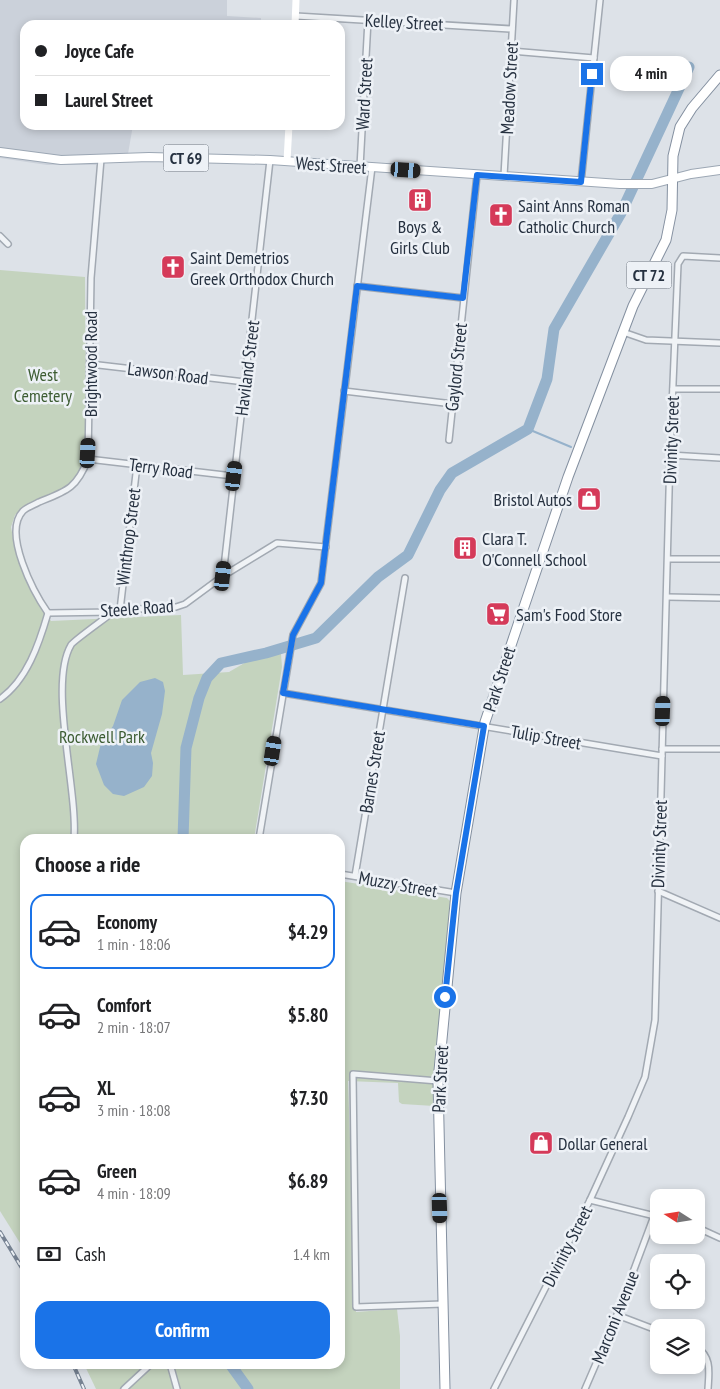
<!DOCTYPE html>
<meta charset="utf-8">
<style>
body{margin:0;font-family:"PT Sans Narrow",sans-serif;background:#f2f2f2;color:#202124;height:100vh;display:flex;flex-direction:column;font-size:19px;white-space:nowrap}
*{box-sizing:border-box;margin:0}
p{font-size:16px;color:#757577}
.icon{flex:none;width:28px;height:28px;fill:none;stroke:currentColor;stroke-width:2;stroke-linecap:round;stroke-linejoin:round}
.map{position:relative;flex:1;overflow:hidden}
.panel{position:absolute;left:20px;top:834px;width:325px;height:535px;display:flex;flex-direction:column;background:#fff;border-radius:15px;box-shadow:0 2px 8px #0003}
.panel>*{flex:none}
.banner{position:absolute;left:20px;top:20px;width:325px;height:110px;border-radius:15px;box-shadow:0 2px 8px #0003;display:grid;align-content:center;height:110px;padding:0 15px;background:#fff}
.needle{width:32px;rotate:282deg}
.fabs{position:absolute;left:650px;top:1189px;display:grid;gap:10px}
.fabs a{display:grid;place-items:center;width:55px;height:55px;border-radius:10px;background:#fff;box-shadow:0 2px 8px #0003;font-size:25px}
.end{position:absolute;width:22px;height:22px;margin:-11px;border:6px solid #1a73e8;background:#fff;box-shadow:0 0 0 2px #fff}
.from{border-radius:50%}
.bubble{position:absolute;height:35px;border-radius:15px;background:#fff;box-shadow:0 2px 8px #0003;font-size:16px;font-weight:700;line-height:35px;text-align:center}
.car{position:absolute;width:15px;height:30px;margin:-15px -8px;border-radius:6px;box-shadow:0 0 4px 1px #0007;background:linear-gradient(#222 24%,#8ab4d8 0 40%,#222 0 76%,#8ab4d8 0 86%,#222 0)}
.banner b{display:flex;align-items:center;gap:18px;height:48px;font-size:19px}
.banner b+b{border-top:1px solid #e0e0e0}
.banner i{width:12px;height:12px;background:#202124}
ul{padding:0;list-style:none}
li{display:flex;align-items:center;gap:15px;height:75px;margin:0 10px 8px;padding:0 5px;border:2px solid transparent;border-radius:15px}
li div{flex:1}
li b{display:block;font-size:19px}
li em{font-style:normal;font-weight:700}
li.on{border-color:#1a73e8}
li>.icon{width:45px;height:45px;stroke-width:1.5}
h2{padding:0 15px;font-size:22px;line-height:60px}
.pay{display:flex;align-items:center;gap:12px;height:55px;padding:0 15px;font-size:19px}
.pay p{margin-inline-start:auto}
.action{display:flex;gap:10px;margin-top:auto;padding:10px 15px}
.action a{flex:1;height:58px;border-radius:15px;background:#1a73e8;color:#fff;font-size:20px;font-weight:700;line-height:58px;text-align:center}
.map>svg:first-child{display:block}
</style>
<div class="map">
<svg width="720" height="1389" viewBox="0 0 720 1389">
<rect width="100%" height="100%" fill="#dde2e8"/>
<path fill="#cbd1da" d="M 0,0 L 227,0 L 227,16 L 261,18 L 261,25 L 25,25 L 25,125 L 133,125 L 128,154 L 97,155 L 96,165 L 47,165 L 0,158 Z"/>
<g fill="#c4d3be">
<path d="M 0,270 L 85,277 L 86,411 L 85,450 L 82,468 L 74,480 L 62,489 L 24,507 L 15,515 L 11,527 L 15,549 L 28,586 L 51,621 L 181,615 L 183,675 L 229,672 L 260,654 L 281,654 L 282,667 L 254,839 L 25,839 L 25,1251 L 0,1211 Z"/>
<path d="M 340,881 L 447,898 L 450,901 L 434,1085 L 434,1106 L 402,1104 L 399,1102 L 398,1083 L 348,1081 L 356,1312 L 397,1309 L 400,1336 L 400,1389 L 96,1389 L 84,1364 L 340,1364 Z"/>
</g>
<path fill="#96b2cb" d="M 155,678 L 163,682 L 165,691 L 162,714 L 151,753 L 153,763 L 152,776 L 144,787 L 124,796 L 113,794 L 104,785 L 96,764 L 101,743 L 113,726 L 122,700 L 140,682 Z"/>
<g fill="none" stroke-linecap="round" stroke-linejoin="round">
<path stroke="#96b2cb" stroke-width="2" d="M 528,429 L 571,447"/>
<g stroke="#96b2cb" stroke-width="11">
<path d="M 183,839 L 186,748 L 199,698 L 207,678 L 221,663 L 266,653 L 316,638 L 378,577 L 408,555 L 440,490 L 452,473 L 528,429 L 547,379 L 554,329 L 621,213 L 689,67"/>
<path d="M 230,1364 L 248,1389"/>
</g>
<defs>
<g id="street">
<path d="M 296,16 L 512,29"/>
<path d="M 511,51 L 594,58"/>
<path d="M 360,167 L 368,20"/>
<path d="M 504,176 L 514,0"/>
<path d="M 581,182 L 600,0"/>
<path d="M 0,236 L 8,244"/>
<path d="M 357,286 L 463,298"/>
<path d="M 623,332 L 646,340 L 720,343"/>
<path d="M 90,364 L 245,382"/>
<path d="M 673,389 L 720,389"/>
<path d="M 344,391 L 453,404"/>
<path d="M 449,440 L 477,175"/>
<path d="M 670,455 L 720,458"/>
<path d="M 88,459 L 233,476"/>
<path d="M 668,559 L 720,559"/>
<path d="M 223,576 L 270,160"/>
<path d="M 667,597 L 720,598"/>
<path d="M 120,610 L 137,465"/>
<path d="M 48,613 C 34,593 2,533 23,511 C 27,507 34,505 39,502 C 67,491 77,488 88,459 L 91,278 L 101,159"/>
<path d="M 48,613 L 113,612 L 120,610 L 176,607 L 185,604 L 223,576 L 277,543 L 326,547"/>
<path d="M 283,693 L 662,756"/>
<path d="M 0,699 C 27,680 39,644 48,613"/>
<path d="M 662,749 L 720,749"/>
<path d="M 74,839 C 78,790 48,684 71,645 C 73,641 106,618 113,612"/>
<path d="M 259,839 L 293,635 L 321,583 L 372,167"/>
<path d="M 340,874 L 456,893"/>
<path d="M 355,876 L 405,578"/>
<path d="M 658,891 L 720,918"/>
<path d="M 438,1081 L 353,1074 L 356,1307 L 443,1304"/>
<path d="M 590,1200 L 659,1217"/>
<path d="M 696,1227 L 720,1238"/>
<path d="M 617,1315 L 659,1331"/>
<path d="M 696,1346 C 712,1358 709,1371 708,1389"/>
<path d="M 170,1364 L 177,1389"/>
<path d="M 124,1389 L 151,1364"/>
<path d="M 494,1389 L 590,1200 L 628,1117 L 645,1077 L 655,1020 L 670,455 L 678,264 L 683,256 L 720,258"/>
<path d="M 585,1389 L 617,1315 L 654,1216"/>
</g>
<path id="primary" d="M 0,152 L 61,160 L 149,157 L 270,160 L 620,184 L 652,184 L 691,174 L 720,170"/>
<path id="highway" d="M 445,1389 L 438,1081 L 456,893 L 485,722 L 568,477 L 633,306 L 666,240 L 672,210 L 673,156 L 680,127 L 692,108 L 720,75"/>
</defs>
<use href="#street" stroke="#a2a9b2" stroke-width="8"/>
<use href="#primary" stroke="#9ca7b4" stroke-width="10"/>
<use href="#highway" stroke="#8490a0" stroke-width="11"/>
<use href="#street" stroke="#f0f3f6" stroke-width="5"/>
<g stroke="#fff" stroke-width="7">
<path d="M 295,25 L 296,0"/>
<path d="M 287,161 L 289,125"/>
</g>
<use href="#primary" stroke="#fff" stroke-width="8"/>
<use href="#highway" stroke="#fff" stroke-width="9"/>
<defs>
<g id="rail">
<path d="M 0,1232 L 25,1273"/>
<path d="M 73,1364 L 84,1389"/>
</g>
</defs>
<use href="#rail" stroke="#768292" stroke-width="4"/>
<use href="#rail" stroke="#edf1f6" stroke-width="2" stroke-dasharray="5.5" stroke-linecap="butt"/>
</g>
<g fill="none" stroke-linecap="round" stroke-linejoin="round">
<path stroke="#1a73e8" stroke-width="6" d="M 445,997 L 456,893 L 484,726 L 283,693 L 293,635 L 321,583 L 357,286 L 463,298 L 477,175 L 581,182 L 592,74"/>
</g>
<defs>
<symbol id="building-square" viewBox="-11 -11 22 22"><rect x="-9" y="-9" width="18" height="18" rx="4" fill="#d53a59" stroke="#edf1f6"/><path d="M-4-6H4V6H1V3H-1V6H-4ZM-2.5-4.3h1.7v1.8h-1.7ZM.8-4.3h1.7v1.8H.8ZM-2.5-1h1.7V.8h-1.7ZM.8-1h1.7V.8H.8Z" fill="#fff"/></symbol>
<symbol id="church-square" viewBox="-11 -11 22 22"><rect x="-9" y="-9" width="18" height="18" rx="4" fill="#d53a59" stroke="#edf1f6"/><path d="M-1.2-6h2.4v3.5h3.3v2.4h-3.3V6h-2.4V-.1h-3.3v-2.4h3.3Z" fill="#fff"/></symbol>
<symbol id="shop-square" viewBox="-11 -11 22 22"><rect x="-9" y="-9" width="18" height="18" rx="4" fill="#d53a59" stroke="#edf1f6"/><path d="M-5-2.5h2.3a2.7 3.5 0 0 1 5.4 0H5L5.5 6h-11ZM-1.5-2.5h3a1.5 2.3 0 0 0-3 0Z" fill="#fff"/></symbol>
<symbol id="supermarket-square" viewBox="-11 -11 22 22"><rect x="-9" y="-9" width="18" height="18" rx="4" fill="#d53a59" stroke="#edf1f6"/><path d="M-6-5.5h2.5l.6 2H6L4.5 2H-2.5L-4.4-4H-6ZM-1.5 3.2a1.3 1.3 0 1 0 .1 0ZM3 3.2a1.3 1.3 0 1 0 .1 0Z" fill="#fff"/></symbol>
</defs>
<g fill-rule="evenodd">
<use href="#building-square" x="406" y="186" width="28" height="28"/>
<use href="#church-square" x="487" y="201" width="28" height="28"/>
<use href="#church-square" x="159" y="253" width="28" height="28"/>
<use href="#shop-square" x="575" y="485" width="28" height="28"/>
<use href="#building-square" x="451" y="534" width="28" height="28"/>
<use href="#supermarket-square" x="484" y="600" width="28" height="28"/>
<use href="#shop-square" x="527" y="1129" width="28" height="28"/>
</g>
<g text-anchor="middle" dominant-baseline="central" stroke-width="5" stroke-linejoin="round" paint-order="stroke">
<g fill="#edf1f6" stroke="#626b77" stroke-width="1">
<rect x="163.5" y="144.5" width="45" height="27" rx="4"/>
<rect x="626.5" y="261.5" width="45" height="27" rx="4"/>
</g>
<g font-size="16" font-weight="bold" fill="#263140">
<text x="186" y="158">CT 69</text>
<text x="649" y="275">CT 72</text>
</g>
<g font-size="18" fill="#263140" stroke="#edf1f6">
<text transform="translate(404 22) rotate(3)">Kelley Street</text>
<text transform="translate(509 88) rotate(-87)">Meadow Street</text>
<text transform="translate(364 94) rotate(-87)">Ward Street</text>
<text transform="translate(331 165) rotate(4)">West Street</text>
<text transform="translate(90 364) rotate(-90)">Brightwood Road</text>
<text transform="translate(456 367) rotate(-84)">Gaylord Street</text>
<text transform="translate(247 368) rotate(-83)">Haviland Street</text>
<text transform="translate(168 373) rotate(7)">Lawson Road</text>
<text transform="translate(671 440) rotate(-88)">Divinity Street</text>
<text transform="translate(161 468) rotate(7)">Terry Road</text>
<text transform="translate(128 537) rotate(-83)">Winthrop Street</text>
<text transform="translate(137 608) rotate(-4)">Steele Road</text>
<text transform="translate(499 679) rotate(-72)">Park Street</text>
<text transform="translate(546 737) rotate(10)">Tulip Street</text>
<text transform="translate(372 772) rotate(-81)">Barnes Street</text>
<text transform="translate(659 844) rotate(-88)">Divinity Street</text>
<text transform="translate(398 884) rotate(10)">Muzzy Street</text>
<text transform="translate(440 1079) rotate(-87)">Park Street</text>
<text transform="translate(567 1246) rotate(-63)">Divinity Street</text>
<text transform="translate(615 1317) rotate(-68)">Marconi Avenue</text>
</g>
<g font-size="18" fill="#263140" stroke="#edf1f6" text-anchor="start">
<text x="518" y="205">Saint Anns Roman<tspan x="518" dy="21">Catholic Church</tspan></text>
<text x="420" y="226" text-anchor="middle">Boys &amp;<tspan x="420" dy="21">Girls Club</tspan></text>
<text x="190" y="257">Saint Demetrios<tspan x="190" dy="21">Greek Orthodox Church</tspan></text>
<text x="572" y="499" text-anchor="end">Bristol Autos</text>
<text x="482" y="538">Clara T.<tspan x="482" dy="21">O'Connell School</tspan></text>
<text x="516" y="614">Sam's Food Store</text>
<text x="558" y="1143">Dollar General</text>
</g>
<g font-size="18" fill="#3c5c32" stroke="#edf1f6">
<text x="43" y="374">West<tspan x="43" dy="21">Cemetery</tspan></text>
<text x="102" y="736">Rockwell Park</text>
</g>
</g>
</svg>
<div class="fabs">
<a><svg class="needle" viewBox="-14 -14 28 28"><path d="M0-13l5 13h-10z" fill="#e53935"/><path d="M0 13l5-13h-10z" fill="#757577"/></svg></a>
<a><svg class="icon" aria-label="locate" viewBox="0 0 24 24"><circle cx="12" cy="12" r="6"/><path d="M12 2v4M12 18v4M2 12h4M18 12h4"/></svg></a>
<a><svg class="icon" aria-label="layers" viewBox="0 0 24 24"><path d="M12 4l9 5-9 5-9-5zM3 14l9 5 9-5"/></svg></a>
</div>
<i class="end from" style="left:445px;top:997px"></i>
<i class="end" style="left:592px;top:74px"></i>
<div class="bubble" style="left:610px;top:56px;width:82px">4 min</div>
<i class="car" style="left:406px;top:170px;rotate:94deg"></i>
<i class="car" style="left:88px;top:453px;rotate:3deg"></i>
<i class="car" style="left:234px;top:476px;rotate:7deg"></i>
<i class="car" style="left:223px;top:576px;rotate:6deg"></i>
<i class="car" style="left:663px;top:711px;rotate:2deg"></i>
<i class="car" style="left:273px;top:751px;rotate:9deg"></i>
<i class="car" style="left:440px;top:1208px;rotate:178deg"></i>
<div class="banner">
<b><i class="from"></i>Joyce Cafe</b>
<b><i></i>Laurel Street</b>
</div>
<section class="panel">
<h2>Choose a ride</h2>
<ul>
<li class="on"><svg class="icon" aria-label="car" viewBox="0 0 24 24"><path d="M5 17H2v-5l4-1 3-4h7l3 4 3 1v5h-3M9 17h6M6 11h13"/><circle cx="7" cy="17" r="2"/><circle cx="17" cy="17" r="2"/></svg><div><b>Economy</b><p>1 min · 18:06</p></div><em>$4.29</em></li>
<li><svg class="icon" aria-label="car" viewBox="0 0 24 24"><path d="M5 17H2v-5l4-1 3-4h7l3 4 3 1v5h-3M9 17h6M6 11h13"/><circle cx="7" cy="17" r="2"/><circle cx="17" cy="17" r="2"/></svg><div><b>Comfort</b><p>2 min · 18:07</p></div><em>$5.80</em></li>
<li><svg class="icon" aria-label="car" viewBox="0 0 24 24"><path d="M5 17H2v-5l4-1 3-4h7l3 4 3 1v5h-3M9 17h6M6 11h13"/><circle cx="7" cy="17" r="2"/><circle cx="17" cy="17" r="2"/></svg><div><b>XL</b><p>3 min · 18:08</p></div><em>$7.30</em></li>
<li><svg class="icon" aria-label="car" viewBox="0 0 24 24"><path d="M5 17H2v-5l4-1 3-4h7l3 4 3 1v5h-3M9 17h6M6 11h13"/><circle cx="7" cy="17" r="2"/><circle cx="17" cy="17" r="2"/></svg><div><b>Green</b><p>4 min · 18:09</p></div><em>$6.89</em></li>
</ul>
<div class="pay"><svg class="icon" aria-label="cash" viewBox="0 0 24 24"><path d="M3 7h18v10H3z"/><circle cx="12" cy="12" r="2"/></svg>Cash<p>1.4 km</p></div>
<div class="action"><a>Confirm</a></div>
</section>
</div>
